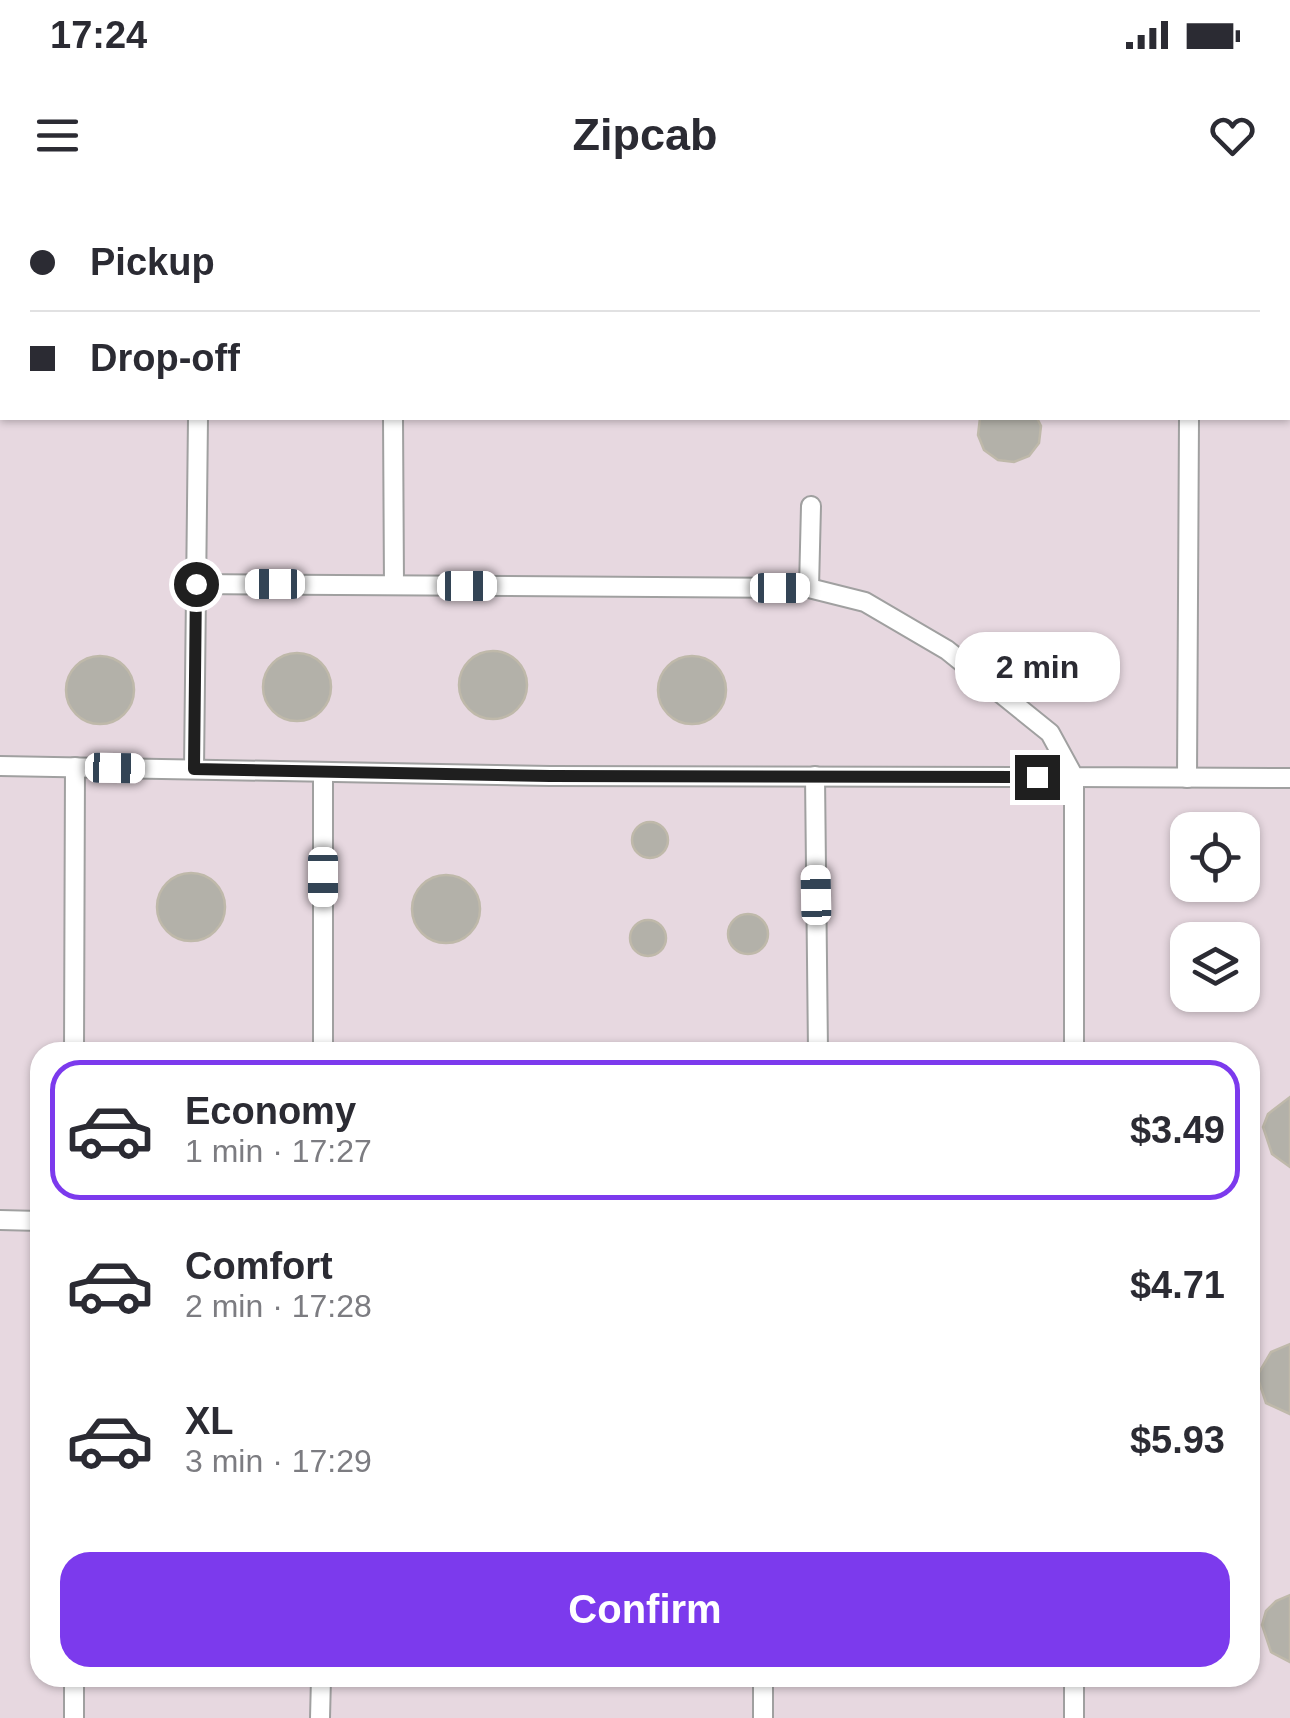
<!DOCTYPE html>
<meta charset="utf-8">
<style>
body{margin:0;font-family:Helvetica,sans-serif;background:#f2f2f3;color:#2b2b33;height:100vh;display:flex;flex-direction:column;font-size:38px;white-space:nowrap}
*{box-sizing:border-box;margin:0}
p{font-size:32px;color:#7c7c81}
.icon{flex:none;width:55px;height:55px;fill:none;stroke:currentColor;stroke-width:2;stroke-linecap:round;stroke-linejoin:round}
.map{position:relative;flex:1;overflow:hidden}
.details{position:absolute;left:30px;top:842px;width:1230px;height:645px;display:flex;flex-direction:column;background:#fff;border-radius:30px;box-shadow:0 2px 8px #0004}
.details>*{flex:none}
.banner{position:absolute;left:0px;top:0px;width:1290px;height:220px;box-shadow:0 2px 8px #0004;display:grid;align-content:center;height:220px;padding:0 30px;background:#fff}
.controls{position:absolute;left:1170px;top:612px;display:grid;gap:20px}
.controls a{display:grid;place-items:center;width:90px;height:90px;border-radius:20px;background:#fff;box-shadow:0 2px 8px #0004;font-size:50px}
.end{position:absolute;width:45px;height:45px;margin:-22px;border:12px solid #1f1f1f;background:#fff;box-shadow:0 0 0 5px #fff}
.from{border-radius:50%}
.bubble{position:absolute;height:70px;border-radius:30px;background:#fff;box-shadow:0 2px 8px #0004;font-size:32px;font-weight:600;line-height:70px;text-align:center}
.car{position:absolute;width:30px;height:60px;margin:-30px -15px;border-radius:12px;box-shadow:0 0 8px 2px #0007;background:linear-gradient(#fff 24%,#345 0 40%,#fff 0 76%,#345 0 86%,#fff 0)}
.banner b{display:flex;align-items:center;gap:35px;height:95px;font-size:38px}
.banner b+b{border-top:2px solid #e1e1e2}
.banner i{width:25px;height:25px;background:#2b2b33}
ul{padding:18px 0 0;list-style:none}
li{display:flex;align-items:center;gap:30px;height:140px;margin:0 20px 15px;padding:0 10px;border:5px solid transparent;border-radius:30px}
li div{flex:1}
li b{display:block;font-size:38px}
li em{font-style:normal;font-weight:600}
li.current{border-color:#7c3aed}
li>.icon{width:90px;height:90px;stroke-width:1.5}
.action{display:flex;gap:20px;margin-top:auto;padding:20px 30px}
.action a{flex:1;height:115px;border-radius:30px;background:#7c3aed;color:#fff;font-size:40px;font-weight:600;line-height:115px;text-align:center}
.status{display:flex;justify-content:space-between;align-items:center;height:70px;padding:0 50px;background:#fff;direction:ltr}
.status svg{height:28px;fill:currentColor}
header{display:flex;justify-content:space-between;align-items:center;height:130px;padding:0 30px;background:#fff;font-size:45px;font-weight:600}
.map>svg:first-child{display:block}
</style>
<div class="status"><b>17:24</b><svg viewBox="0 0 49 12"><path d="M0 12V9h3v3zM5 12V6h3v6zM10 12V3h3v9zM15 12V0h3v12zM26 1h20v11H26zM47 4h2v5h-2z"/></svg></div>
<header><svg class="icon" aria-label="menu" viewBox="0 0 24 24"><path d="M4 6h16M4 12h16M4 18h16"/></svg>Zipcab<svg class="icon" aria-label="heart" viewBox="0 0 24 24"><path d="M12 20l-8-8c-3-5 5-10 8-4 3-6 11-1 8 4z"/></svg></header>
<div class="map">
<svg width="1290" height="1518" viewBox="0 0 1290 1518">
<rect width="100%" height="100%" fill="#eeeee6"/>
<path fill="#e7d8e0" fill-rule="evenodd" d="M 0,0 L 1290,0 L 1290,1518 L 0,1518 ZM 2,2 L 1288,2 L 1288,218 L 2,218 ZM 1188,630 L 1242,630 L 1242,685 L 1188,685 ZM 1188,740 L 1242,740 L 1242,795 L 1188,795 ZM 40,852 L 1250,852 L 1250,1478 L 40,1478 Z"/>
<g fill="#b3b1a9" stroke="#bfb9aa" stroke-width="2.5">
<path d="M 980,218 L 1037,218 L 1041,226 L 1039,243 L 1029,256 L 1014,262 L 998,260 L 984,250 L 978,235 Z"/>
<circle cx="493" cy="485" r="34"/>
<circle cx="297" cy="487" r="34"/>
<circle cx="100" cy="490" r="34"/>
<circle cx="692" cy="490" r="34"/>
<circle cx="650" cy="640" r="18"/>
<circle cx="191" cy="707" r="34"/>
<circle cx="446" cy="709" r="34"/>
<circle cx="748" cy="734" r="20"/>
<circle cx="648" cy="738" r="18"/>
<path d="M 1290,897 L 1290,967 L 1272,954 L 1263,927 L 1268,914 Z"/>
<path d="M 1290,1144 L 1290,1214 L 1266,1203 L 1257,1176 L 1271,1152 Z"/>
<path d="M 1290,1395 L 1290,1462 L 1271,1452 L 1262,1425 L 1266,1411 L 1276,1401 Z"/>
</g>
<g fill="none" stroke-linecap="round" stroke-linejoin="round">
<defs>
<g id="minor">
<path d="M 1055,0 L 1055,2"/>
<path d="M 200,2 L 200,0"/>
<path d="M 392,2 L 392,0"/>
<path d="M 1288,40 L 1290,40"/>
<path d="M 393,218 L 394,385"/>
<path d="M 196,384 L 809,388 L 865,402 L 947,450 L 1050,533 L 1074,577 L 1290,578"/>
<path d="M 809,388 L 811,306"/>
<path d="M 0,566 L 550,576 L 1074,577 L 1074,852"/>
<path d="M 194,569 L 198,218"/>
<path d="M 815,576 L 818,852"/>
<path d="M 1187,578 L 1189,218"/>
<path d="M 74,852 L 75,567"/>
<path d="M 323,852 L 323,572"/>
<path d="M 0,1020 L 40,1021"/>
<path d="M 74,1478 L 74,1518"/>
<path d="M 320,1518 L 321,1478"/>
<path d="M 763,1518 L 763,1478"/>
<path d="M 1074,1518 L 1074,1478"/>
</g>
</defs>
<use href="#minor" stroke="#a0a0a0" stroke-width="22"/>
<use href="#minor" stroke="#fff" stroke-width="18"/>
</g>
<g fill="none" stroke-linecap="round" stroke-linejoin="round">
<path stroke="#1f1f1f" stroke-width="12" d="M 196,384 L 194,569 L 550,576 L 1037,577"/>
</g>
</svg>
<div class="controls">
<a><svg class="icon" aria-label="locate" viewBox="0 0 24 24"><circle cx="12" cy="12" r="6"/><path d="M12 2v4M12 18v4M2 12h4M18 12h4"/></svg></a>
<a><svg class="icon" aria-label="layers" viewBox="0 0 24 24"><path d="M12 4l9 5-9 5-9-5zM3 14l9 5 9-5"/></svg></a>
</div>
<i class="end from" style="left:196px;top:384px"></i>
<i class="end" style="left:1037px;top:577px"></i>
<div class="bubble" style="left:955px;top:432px;width:165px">2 min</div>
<i class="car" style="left:275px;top:384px;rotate:270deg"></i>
<i class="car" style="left:467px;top:386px;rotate:90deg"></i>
<i class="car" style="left:780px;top:388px;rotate:90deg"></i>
<i class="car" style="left:115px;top:568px;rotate:91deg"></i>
<i class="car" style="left:323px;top:677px;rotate:180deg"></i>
<i class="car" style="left:816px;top:695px;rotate:359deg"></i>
<div class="banner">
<b><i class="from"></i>Pickup</b>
<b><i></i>Drop-off</b>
</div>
<section class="details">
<ul>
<li class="current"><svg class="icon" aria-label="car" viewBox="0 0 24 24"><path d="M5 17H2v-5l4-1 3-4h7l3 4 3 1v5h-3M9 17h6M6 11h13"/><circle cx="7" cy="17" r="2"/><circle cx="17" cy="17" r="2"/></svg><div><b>Economy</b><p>1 min · 17:27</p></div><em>$3.49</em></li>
<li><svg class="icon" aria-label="car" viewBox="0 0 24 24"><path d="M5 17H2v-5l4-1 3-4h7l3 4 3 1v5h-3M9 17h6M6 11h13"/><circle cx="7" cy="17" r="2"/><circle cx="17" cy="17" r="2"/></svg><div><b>Comfort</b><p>2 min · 17:28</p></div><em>$4.71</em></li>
<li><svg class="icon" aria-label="car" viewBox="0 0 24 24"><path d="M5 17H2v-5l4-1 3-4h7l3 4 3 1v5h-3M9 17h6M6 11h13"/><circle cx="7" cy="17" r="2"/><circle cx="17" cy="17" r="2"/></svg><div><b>XL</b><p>3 min · 17:29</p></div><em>$5.93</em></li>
</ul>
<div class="action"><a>Confirm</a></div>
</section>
</div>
